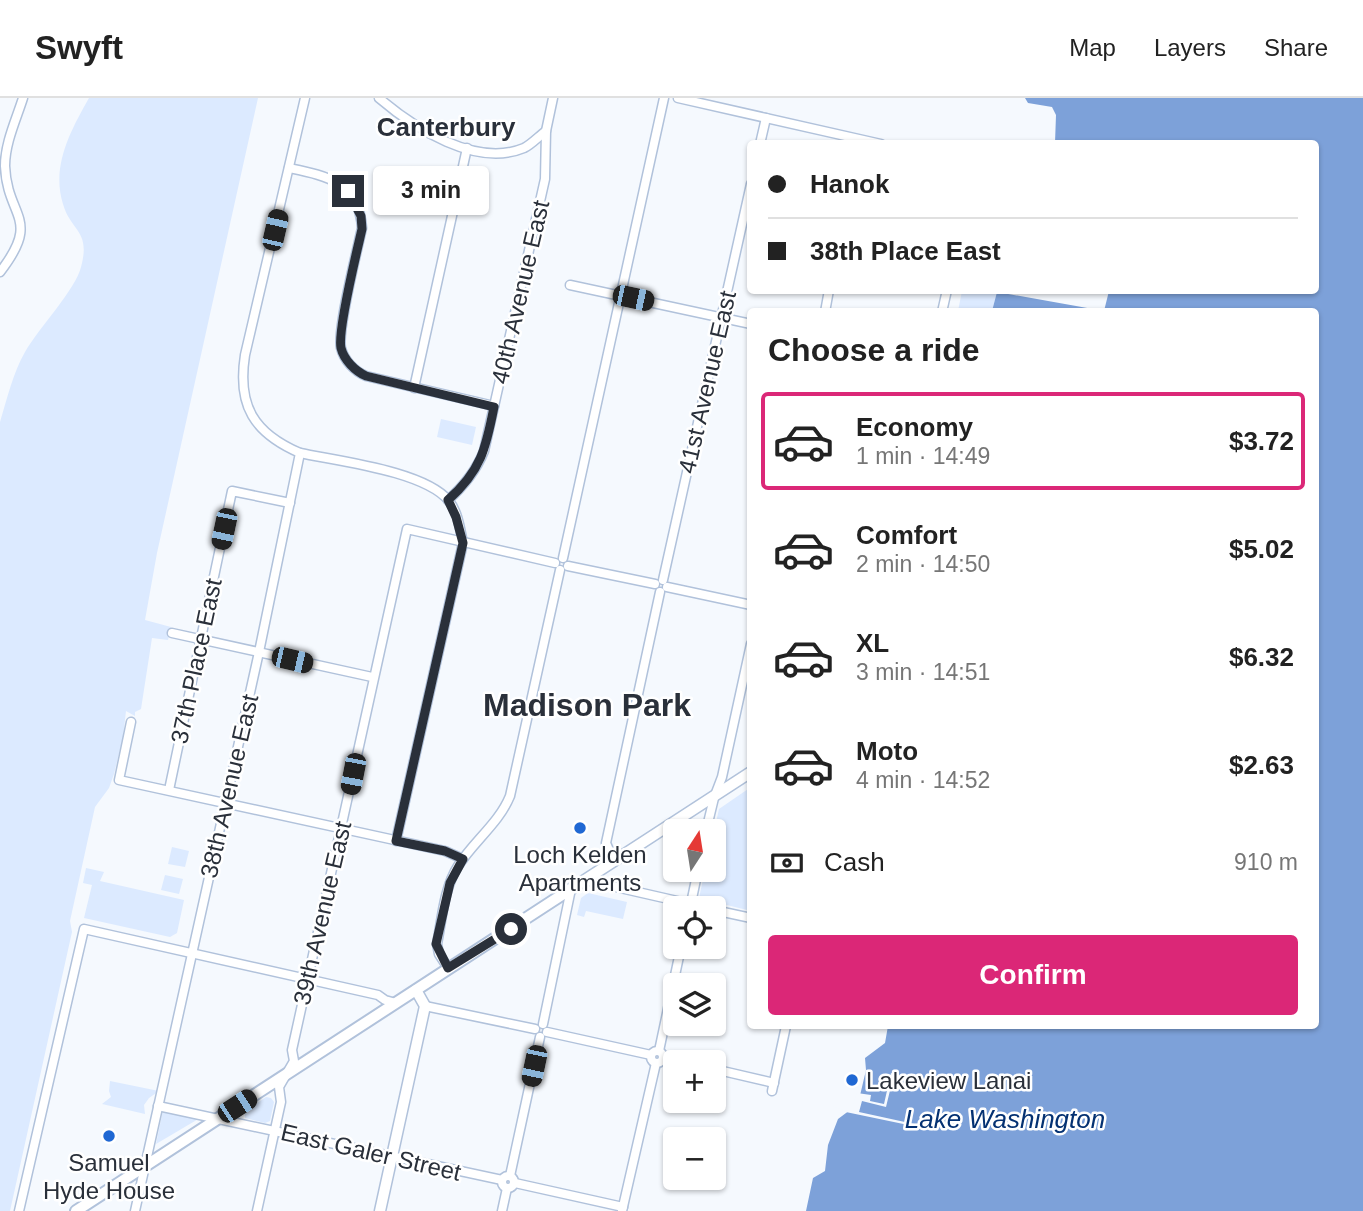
<!DOCTYPE html>
<meta charset="utf-8">
<style>
body{margin:0;font-family:Arial,sans-serif;background:#f2f2f2;color:#222;height:100vh;display:flex;flex-direction:column;font-size:26px;white-space:nowrap}
*{box-sizing:border-box;margin:0}
p{font-size:23px;color:#767676}
.icon{flex:none;width:38px;height:38px;fill:none;stroke:currentColor;stroke-width:2;stroke-linecap:round;stroke-linejoin:round}
.map{position:relative;flex:1;overflow:hidden}
.drawer{position:absolute;left:747px;top:210px;width:572px;height:721px;display:flex;flex-direction:column;background:#fff;border-radius:7px;box-shadow:0 2px 5px #0004}
.drawer>*{flex:none}
.guide{position:absolute;left:747px;top:42px;width:572px;height:154px;border-radius:7px;box-shadow:0 2px 5px #0004;display:grid;align-content:center;height:154px;padding:0 21px;background:#fff}
.needle{width:46px;rotate:12deg}
.controls{position:absolute;left:663px;top:721px;display:grid;gap:14px}
.controls a{display:grid;place-items:center;width:63px;height:63px;border-radius:7px;background:#fff;box-shadow:0 2px 5px #0004;font-size:35px}
.end{position:absolute;width:32px;height:32px;margin:-16px;border:9px solid #2a303a;background:#fff;box-shadow:0 0 0 4px #fff}
.from{border-radius:50%}
.bubble{position:absolute;height:49px;border-radius:7px;background:#fff;box-shadow:0 2px 5px #0004;font-size:23px;font-weight:700;line-height:49px;text-align:center}
.car{position:absolute;width:21px;height:42px;margin:-21px -10px;border-radius:9px;box-shadow:0 0 5px 2px #0007;background:linear-gradient(#222 24%,#8ab4d8 0 40%,#222 0 76%,#8ab4d8 0 86%,#222 0)}
.guide b{display:flex;align-items:center;gap:24px;height:66px;font-size:26px}
.guide b+b{border-top:2px solid #e0e0e0}
.guide i{width:18px;height:18px;background:#222}
ul{padding:0;list-style:none}
li{display:flex;align-items:center;gap:21px;height:98px;margin:0 14px 10px;padding:0 7px;border:4px solid transparent;border-radius:7px}
li div{flex:1}
li b{display:block;font-size:26px}
li em{font-style:normal;font-weight:700}
li.on{border-color:#db2777}
li>.icon{width:63px;height:63px;stroke-width:1.5}
h2{padding:0 21px;font-size:32px;line-height:84px}
.pay{display:flex;align-items:center;gap:18px;height:77px;padding:0 21px;font-size:26px}
.pay p{margin-inline-start:auto}
.cta{display:flex;gap:14px;margin-top:auto;padding:14px 21px}
.cta a{flex:1;height:80px;border-radius:7px;background:#db2777;color:#fff;font-size:28px;font-weight:700;line-height:80px;text-align:center}
header{display:flex;align-items:center;gap:42px;box-sizing:border-box;height:98px;padding:0 35px;background:#fff;border-bottom:2px solid #e0e0e0}
header strong{font-size:33px}
nav{display:flex;gap:38px;margin-inline-start:auto;font-size:24px}
.map>svg:first-child{display:block}
</style>
<header>
<strong>Swyft</strong>
<nav><a>Map</a><a>Layers</a><a>Share</a></nav>
</header>
<div class="map">
<svg width="1363" height="1113" viewBox="0 0 1363 1113">
<rect width="100%" height="100%" fill="#f5f9fe"/>
<g fill="#dceaff">
<path d="M 89,0 L 258,0 L 157,455 L 145,522 L 171,529 L 168,542 L 152,540 L 141,611 L 135,614 L 135,618 L 126,613 L 123,639 L 114,676 L 109,690 L 95,709 L 70,823 L 72,834 L 10,1113 L 0,1113 L 0,324 C 7,301 13,275 25,254 C 38,231 76,191 81,169 C 91,132 71,134 63,106 C 51,68 71,32 89,0 Z"/>
<path d="M 990,192 L 997,194 L 992,213 L 958,213 L 962,193 Z"/>
<path d="M 441,321 L 476,329 L 472,347 L 437,339 Z"/>
<path d="M 751,689 L 751,813 L 699,800 L 705,772 L 714,772 L 714,733 L 719,711 Z"/>
<path d="M 172,749 L 189,753 L 185,769 L 168,766 Z"/>
<path d="M 86,770 L 104,774 L 100,783 L 184,802 L 177,835 L 170,839 L 84,820 L 92,787 L 83,785 Z"/>
<path d="M 165,777 L 183,781 L 179,796 L 161,792 Z"/>
<path d="M 588,795 L 627,804 L 623,821 L 586,813 L 584,819 L 577,817 L 581,800 Z"/>
<path d="M 110,983 L 159,993 L 149,1000 L 144,1007 L 145,1016 L 102,1006 L 111,999 L 109,993 Z"/>
<path d="M 266,999 L 271,1000 L 274,1004 L 270,1023 L 265,1025 L 245,1020 L 245,1013 Z"/>
<path d="M 163,1012 L 200,1020 L 156,1046 Z"/>
</g>
<path fill="#7da1d9" d="M 1025,0 L 1363,0 L 1363,1113 L 806,1113 L 813,1080 L 825,1073 L 828,1047 L 838,1021 L 858,1006 L 866,972 L 865,960 L 885,945 L 888,928 L 1316,928 L 1316,214 L 992,213 L 997,194 L 1104,213 L 1109,193 L 1316,192 L 1316,46 L 1055,45 L 1056,17 L 1052,9 L 1028,5 Z"/>
<path fill="#f5f9fe" d="M 891,975 L 894,976 L 886,1009 L 862,1003 L 859,1014 L 914,1026 L 913,1028 L 841,1013 L 843,1012 L 832,1008 L 835,996 L 852,999 L 853,1006 L 857,995 L 871,997 L 870,1003 L 884,1006 Z"/>
<g fill="none" stroke-linecap="round" stroke-linejoin="round">
<defs>
<g id="minor">
<path d="M 379,0 C 414,30 476,70 524,50 C 532,46 539,38 546,33"/>
<path d="M 678,0 L 881,46"/>
<path d="M 760,46 L 766,20"/>
<path d="M 289,70 C 327,78 359,84 362,130 C 357,153 337,232 341,250 C 344,262 354,273 366,278 L 494,308"/>
<path d="M 0,174 C 42,120 7,120 5,68 C 5,45 16,22 23,0"/>
<path d="M 570,187 L 751,226"/>
<path d="M 825,214 L 829,192"/>
<path d="M 942,214 L 947,192"/>
<path d="M 414,290 L 467,50"/>
<path d="M 300,355 C 337,363 425,373 449,403 C 458,414 460,431 463,445 L 396,743"/>
<path d="M 448,402 C 465,387 476,373 484,353 L 545,81 L 546,33 L 553,0"/>
<path d="M 563,460 L 664,0"/>
<path d="M 568,468 L 655,486"/>
<path d="M 663,482 L 751,86"/>
<path d="M 667,489 L 751,507"/>
<path d="M 172,535 L 372,579"/>
<path d="M 131,624 L 119,682 L 445,753 L 463,761"/>
<path d="M 169,692 L 232,393 L 290,405"/>
<path d="M 706,733 L 714,700 L 722,679 L 751,546"/>
<path d="M 614,764 L 606,745 L 660,494"/>
<path d="M 585,782 L 708,810"/>
<path d="M 690,810 L 698,772"/>
<path d="M 714,812 L 751,820"/>
<path d="M 448,870 L 439,856 L 437,846 C 442,821 444,790 458,768 C 474,743 499,725 510,698 L 560,472"/>
<path d="M 425,908 L 535,931"/>
<path d="M 543,926 L 571,791"/>
<path d="M 547,934 L 651,957"/>
<circle cx="657" cy="959" r="6"/>
<path d="M 659,953 L 681,849"/>
<path d="M 663,960 L 683,964"/>
<path d="M 714,971 L 774,985"/>
<path d="M 772,993 L 786,928"/>
<path d="M 158,1008 L 502,1082"/>
<circle cx="508" cy="1084" r="6"/>
<path d="M 510,1078 L 540,939"/>
<path d="M 515,1085 L 623,1109"/>
<path d="M 19,1113 L 84,831 L 378,897 L 385,902 L 396,905"/>
<path d="M 135,1113 L 259,554 L 300,355 C 254,335 237,308 245,257 L 305,0"/>
<path d="M 257,1113 L 281,1004 L 279,989 L 294,963 L 292,952 L 407,431 L 555,465"/>
<path d="M 502,1113 L 507,1090"/>
<path d="M 622,1113 L 656,965"/>
</g>
<g id="tertiary">
<path d="M 571,791 L 751,674"/>
<path d="M 380,1113 L 425,908 L 416,892"/>
</g>
<path id="secondary" d="M 76,1113 L 571,791"/>
</defs>
<use href="#minor" stroke="#b1c2db" stroke-width="11"/>
<use href="#tertiary" stroke="#b1c2db" stroke-width="13"/>
<use href="#secondary" stroke="#b1c2db" stroke-width="14"/>
<use href="#minor" stroke="#fff" stroke-width="8"/>
<use href="#tertiary" stroke="#fff" stroke-width="10"/>
<use href="#secondary" stroke="#fff" stroke-width="10"/>
</g>
<g fill="none" stroke-linecap="round" stroke-linejoin="round">
<path stroke="#2a303a" stroke-width="9" d="M 348,93 L 361,118 L 362,131 C 357,153 337,233 341,250 C 344,262 355,273 366,278 L 494,309 C 486,350 481,373 448,402 L 456,419 L 463,445 L 396,743 L 445,753 L 463,761 L 450,785 L 436,846 L 448,870 L 511,831"/>
</g>
<g fill="#2068d3" stroke="#fff" stroke-width="2.5">
<circle cx="580" cy="730" r="7"/>
<circle cx="852" cy="982" r="7"/>
<circle cx="109" cy="1038" r="7"/>
</g>
<g text-anchor="middle" dominant-baseline="central" stroke-width="5" stroke-linejoin="round" paint-order="stroke">
<g font-size="24" fill="#2a303a" stroke="#fff">
<text transform="translate(520 194) rotate(-77)">40th Avenue East</text>
<text transform="translate(707 284) rotate(-77)">41st Avenue East</text>
<text transform="translate(196 563) rotate(-78)">37th Place East</text>
<text transform="translate(229 688) rotate(-77)">38th Avenue East</text>
<text transform="translate(322 815) rotate(-77)">39th Avenue East</text>
<text transform="translate(371 1054) rotate(13)">East Galer Street</text>
</g>
<g font-size="24" fill="#2a303a" stroke="#fff">
<text x="580" y="756">Loch Kelden<tspan x="580" dy="28">Apartments</tspan></text>
<text x="866" y="982" text-anchor="start">Lakeview Lanai</text>
<text x="109" y="1064">Samuel<tspan x="109" dy="28">Hyde House</tspan></text>
</g>
<g font-size="26" font-weight="bold" fill="#2a303a" stroke="#fff">
<text x="446" y="29">Canterbury</text>
</g>
<g font-size="26" font-style="italic" fill="#043172" stroke="#fff">
<text x="1005" y="1021">Lake Washington</text>
</g>
<g font-size="32" font-weight="bold" fill="#2a303a" stroke="#fff">
<text x="587" y="607">Madison Park</text>
</g>
</g>
</svg>
<div class="controls">
<a><svg class="needle" viewBox="-14 -14 28 28"><path d="M0-13l5 13h-10z" fill="#e53935"/><path d="M0 13l5-13h-10z" fill="#767676"/></svg></a>
<a><svg class="icon" aria-label="locate" viewBox="0 0 24 24"><circle cx="12" cy="12" r="6"/><path d="M12 2v4M12 18v4M2 12h4M18 12h4"/></svg></a>
<a><svg class="icon" aria-label="layers" viewBox="0 0 24 24"><path d="M12 4l9 5-9 5-9-5zM3 14l9 5 9-5"/></svg></a>
<a>+</a>
<a>−</a>
</div>
<i class="end from" style="left:511px;top:831px"></i>
<i class="end" style="left:348px;top:93px"></i>
<div class="bubble" style="left:373px;top:68px;width:116px">3 min</div>
<i class="car" style="left:275px;top:132px;rotate:13deg"></i>
<i class="car" style="left:633px;top:200px;rotate:102deg"></i>
<i class="car" style="left:224px;top:431px;rotate:192deg"></i>
<i class="car" style="left:292px;top:562px;rotate:103deg"></i>
<i class="car" style="left:353px;top:676px;rotate:191deg"></i>
<i class="car" style="left:534px;top:968px;rotate:192deg"></i>
<i class="car" style="left:237px;top:1008px;rotate:57deg"></i>
<div class="guide">
<b><i class="from"></i>Hanok</b>
<b><i></i>38th Place East</b>
</div>
<section class="drawer">
<h2>Choose a ride</h2>
<ul>
<li class="on"><svg class="icon" aria-label="car" viewBox="0 0 24 24"><path d="M5 17H2v-5l4-1 3-4h7l3 4 3 1v5h-3M9 17h6M6 11h13"/><circle cx="7" cy="17" r="2"/><circle cx="17" cy="17" r="2"/></svg><div><b>Economy</b><p>1 min · 14:49</p></div><em>$3.72</em></li>
<li><svg class="icon" aria-label="car" viewBox="0 0 24 24"><path d="M5 17H2v-5l4-1 3-4h7l3 4 3 1v5h-3M9 17h6M6 11h13"/><circle cx="7" cy="17" r="2"/><circle cx="17" cy="17" r="2"/></svg><div><b>Comfort</b><p>2 min · 14:50</p></div><em>$5.02</em></li>
<li><svg class="icon" aria-label="car" viewBox="0 0 24 24"><path d="M5 17H2v-5l4-1 3-4h7l3 4 3 1v5h-3M9 17h6M6 11h13"/><circle cx="7" cy="17" r="2"/><circle cx="17" cy="17" r="2"/></svg><div><b>XL</b><p>3 min · 14:51</p></div><em>$6.32</em></li>
<li><svg class="icon" aria-label="car" viewBox="0 0 24 24"><path d="M5 17H2v-5l4-1 3-4h7l3 4 3 1v5h-3M9 17h6M6 11h13"/><circle cx="7" cy="17" r="2"/><circle cx="17" cy="17" r="2"/></svg><div><b>Moto</b><p>4 min · 14:52</p></div><em>$2.63</em></li>
</ul>
<div class="pay"><svg class="icon" aria-label="cash" viewBox="0 0 24 24"><path d="M3 7h18v10H3z"/><circle cx="12" cy="12" r="2"/></svg>Cash<p>910 m</p></div>
<div class="cta"><a>Confirm</a></div>
</section>
</div>
